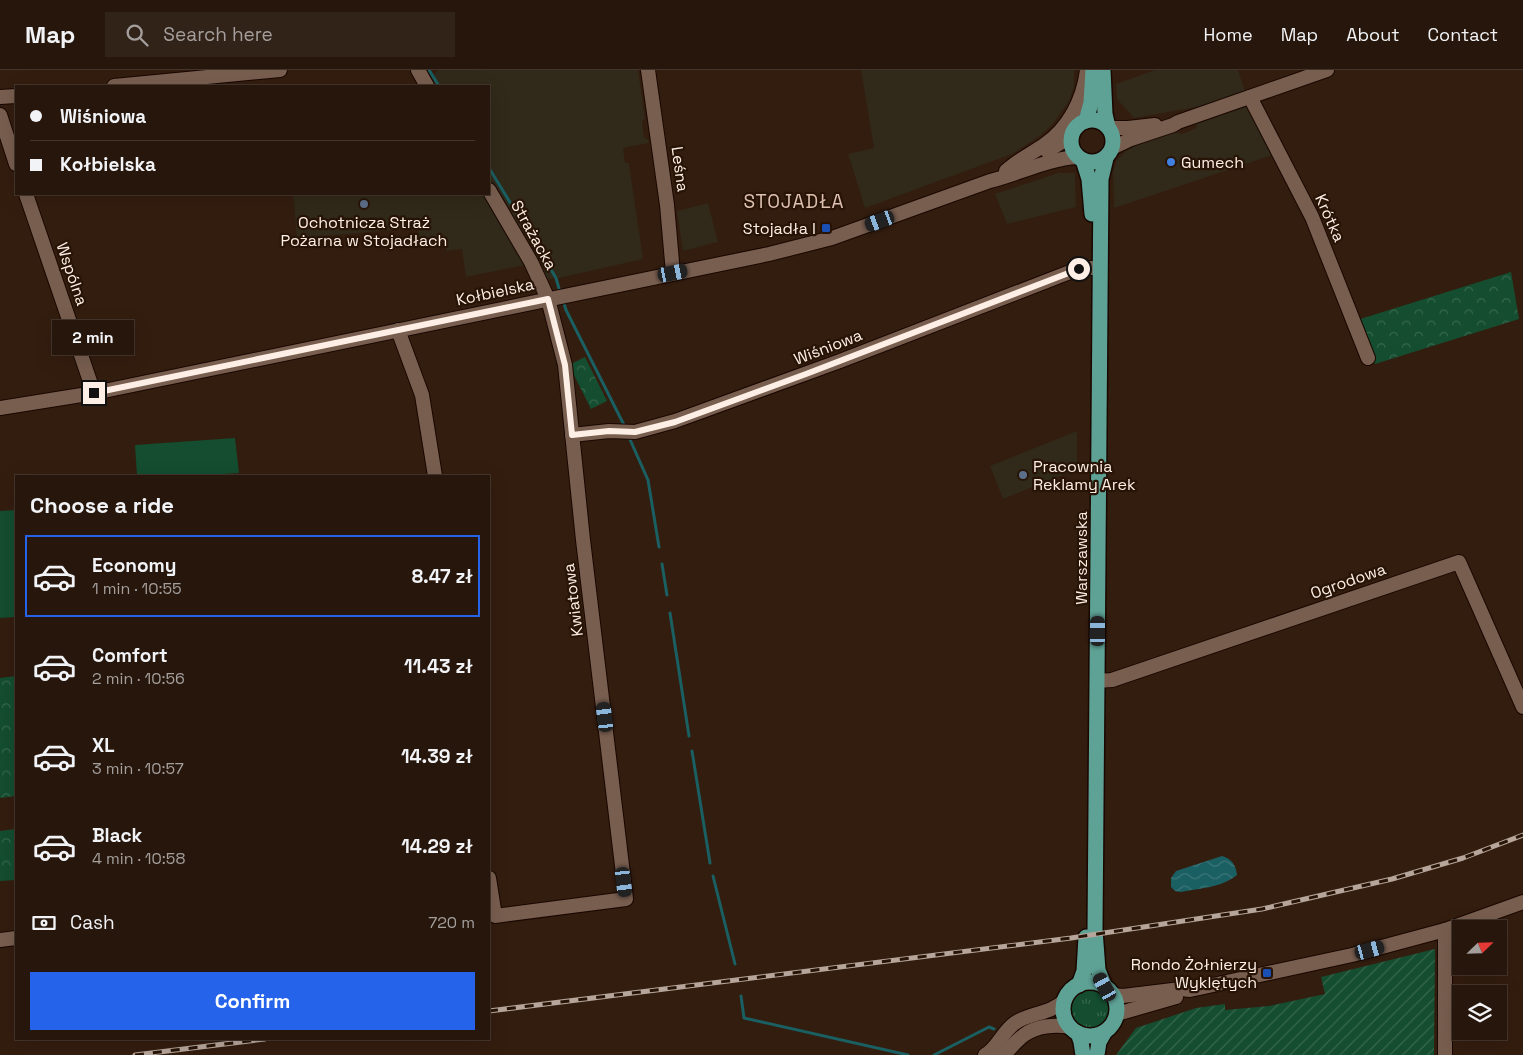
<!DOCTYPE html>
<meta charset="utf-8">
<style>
body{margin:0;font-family:"Space Grotesk",sans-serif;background:#322319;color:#f1f3f6;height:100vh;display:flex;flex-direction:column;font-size:19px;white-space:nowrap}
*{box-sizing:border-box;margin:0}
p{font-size:16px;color:#a49f9d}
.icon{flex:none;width:28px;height:28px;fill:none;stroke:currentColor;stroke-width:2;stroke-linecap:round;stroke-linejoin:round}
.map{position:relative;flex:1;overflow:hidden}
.sheet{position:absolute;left:15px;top:405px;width:475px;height:565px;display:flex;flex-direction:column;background:#26160b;border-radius:0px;box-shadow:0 5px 20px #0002,0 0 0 1px #42352c}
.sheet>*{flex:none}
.hud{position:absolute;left:15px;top:15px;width:475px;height:110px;border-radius:0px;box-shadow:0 5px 20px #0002,0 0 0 1px #42352c;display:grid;align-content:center;height:110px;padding:0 15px;background:#26160b}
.needle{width:32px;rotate:67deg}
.tools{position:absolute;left:1452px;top:850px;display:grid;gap:10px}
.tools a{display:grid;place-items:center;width:55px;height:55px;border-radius:0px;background:#26160b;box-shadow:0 5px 20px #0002,0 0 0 1px #42352c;font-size:25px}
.end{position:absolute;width:22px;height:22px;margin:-11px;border:6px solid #feefe6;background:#111;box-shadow:0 0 0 2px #111}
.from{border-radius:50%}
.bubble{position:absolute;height:35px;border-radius:0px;background:#26160b;box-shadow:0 5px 20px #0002,0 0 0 1px #42352c;font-size:16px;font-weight:700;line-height:35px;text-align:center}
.car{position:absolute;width:15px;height:30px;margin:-15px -8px;border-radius:6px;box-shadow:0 0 4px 1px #0007;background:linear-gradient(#222 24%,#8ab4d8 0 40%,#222 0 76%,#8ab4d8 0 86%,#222 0)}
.hud b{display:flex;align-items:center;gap:18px;height:48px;font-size:19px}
.hud b+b{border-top:1px solid #42352c}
.hud i{width:12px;height:12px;background:#f1f3f6}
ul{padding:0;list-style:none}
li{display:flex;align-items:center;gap:15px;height:82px;margin:0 10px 8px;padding:0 5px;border:2px solid transparent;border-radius:0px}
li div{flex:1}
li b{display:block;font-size:19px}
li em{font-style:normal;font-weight:700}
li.current{border-color:#2563eb}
li>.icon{width:45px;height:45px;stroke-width:1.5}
h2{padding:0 15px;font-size:22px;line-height:60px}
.pay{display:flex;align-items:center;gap:12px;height:55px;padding:0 15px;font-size:19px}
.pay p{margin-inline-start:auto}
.button{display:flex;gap:10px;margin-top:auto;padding:10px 15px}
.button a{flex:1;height:58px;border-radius:0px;background:#2563eb;color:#fff;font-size:20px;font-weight:700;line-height:58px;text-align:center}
header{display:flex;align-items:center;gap:30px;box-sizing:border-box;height:70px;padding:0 25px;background:#26160b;border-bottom:1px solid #42352c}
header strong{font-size:24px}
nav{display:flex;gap:28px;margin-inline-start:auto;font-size:18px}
.search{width:350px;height:45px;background:#322319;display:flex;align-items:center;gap:12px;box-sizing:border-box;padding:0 18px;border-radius:0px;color:#a49f9d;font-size:19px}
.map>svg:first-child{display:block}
</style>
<header>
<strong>Map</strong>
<div class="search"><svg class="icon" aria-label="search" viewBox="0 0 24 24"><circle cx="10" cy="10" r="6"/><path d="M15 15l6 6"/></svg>Search here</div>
<nav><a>Home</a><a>Map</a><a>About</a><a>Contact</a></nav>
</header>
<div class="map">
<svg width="1523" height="985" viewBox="0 0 1523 985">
<defs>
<pattern id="grass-tufts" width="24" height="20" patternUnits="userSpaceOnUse" patternTransform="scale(1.25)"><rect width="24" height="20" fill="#144d2f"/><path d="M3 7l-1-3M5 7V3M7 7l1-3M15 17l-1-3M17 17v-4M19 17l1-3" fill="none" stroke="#37674d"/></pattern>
<pattern id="forest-crowns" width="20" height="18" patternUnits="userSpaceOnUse" patternTransform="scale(1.25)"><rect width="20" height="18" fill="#144d2f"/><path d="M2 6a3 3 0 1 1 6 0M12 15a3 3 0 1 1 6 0" fill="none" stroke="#37674d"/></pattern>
<pattern id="garden-furrows" width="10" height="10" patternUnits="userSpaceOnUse" patternTransform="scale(1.25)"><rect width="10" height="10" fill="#144d2f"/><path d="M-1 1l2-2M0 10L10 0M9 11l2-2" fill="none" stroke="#37674d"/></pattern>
<pattern id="water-waves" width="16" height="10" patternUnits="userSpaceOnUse" patternTransform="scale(1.25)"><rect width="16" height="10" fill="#1a5f62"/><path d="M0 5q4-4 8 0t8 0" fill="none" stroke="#3c7678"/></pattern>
</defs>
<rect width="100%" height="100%" fill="#331d0f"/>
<g fill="#312919">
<path d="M 438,0 L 638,0 L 645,49 L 642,51 L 644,67 L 648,70 L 649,73 L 623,78 L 625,93 L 629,93 L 643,189 L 559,208 L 546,209 L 489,110 L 489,16 L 431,16 L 428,11 Z"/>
<path d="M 861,0 L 1074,0 L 1074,17 L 1069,31 L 1053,54 L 1041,65 L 1012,84 L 865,138 L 848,84 L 874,78 Z"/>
<path d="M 1155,0 L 1238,0 L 1245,21 L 1202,36 L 1134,48 L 1117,29 L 1116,14 Z"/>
<path d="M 1247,35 L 1276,84 L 1114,138 L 1113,102 L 1117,90 L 1126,81 L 1137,75 L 1137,72 L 1170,61 L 1182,64 L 1196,58 L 1197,52 Z"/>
<path d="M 1058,103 L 1075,103 L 1076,137 L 1007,154 L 995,124 Z"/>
<path d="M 293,124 L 465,124 L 465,125 L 486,124 L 525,195 L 466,207 L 462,179 L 446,181 L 445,173 L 419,176 L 418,158 L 297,168 Z"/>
<path d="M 708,133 L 718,172 L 683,181 L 677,141 Z"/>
<path d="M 1077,361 L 1077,399 L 1003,429 L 990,396 Z"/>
</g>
<circle fill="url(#grass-tufts)" cx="1090" cy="940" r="22"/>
<g fill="url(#forest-crowns)">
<path d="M 1511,202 L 1519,249 L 1375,294 L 1357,250 Z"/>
<path d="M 585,287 L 607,331 L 591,339 L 569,295 Z"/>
<path d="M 16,606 L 16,726 L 0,728 L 0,608 Z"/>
<path d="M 16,759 L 16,810 L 0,811 L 0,761 Z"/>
</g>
<path fill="url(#garden-furrows)" d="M 1435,879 L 1434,985 L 1116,985 L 1136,958 L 1196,938 L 1225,934 L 1225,940 L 1269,936 L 1325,924 L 1321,907 Z"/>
<g fill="#144d2f">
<path d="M 235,368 L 239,403 L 194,406 L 137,406 L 135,375 Z"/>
<path d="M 16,440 L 16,547 L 0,548 L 0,441 Z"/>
</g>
<path fill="url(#water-waves)" d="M 1222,786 C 1232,789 1236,795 1237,805 C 1221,818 1200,818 1181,822 L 1175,821 L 1171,817 L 1171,808 L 1176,801 Z"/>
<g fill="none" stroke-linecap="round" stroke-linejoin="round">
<g stroke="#1a5f62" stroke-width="3">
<path d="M 429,0 L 439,16"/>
<path d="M 489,98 L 556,208 L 560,222"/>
<path d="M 563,230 L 566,240 L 625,357"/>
<path d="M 628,365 L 648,410 L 659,477"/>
<path d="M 662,494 L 667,525"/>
<path d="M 670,543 L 689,666"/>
<path d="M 692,681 L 710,793"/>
<path d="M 713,806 L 735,894"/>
<path d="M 741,926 L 744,948 L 908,985"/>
<path d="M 934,985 L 989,957 L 994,959"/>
</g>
<defs>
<g id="minor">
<path d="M 418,0 L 427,16"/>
<path d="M 648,0 L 667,135 L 673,203"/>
<path d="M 114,16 L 280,0"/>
<path d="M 0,27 L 16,26"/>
<path d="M 1250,27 L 1312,147 L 1368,288"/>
<path d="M 0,45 L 16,94"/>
<path d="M 1109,58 L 1128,58 L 1155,55"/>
<path d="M 1112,78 L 1131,69 L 1173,55 L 1178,52 L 1327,0"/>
<path d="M 1047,81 L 1072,66"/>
<path d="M 1006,101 C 1018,90 1031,84 1044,75 C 1069,58 1083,30 1087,0"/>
<path d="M 489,120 L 531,192 L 548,229 L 565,295 L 583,470 L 626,829 L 495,846 L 489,808"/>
<path d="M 26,124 L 94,323"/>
<path d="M 398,260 L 422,325 L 435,406"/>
<path d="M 0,338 L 94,323 L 769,184 L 832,168 L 990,111 C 1019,104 1047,89 1077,87"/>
<path d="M 572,365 L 609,361 L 635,362 L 675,351 L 840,291 L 1070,202 L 1083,198 L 1092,198"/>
<path d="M 1097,611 L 1112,610 L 1459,492 L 1523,637"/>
<path d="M 0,870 L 16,868"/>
<path d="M 1113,925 L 1123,926 L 1181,919 L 1190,920 L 1352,885 L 1445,860 L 1523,832"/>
<path d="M 1117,944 L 1176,927"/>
<path d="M 985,985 C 998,978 1002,962 1015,953 C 1031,942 1049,945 1065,930"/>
<path d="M 1003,985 C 1010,979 1016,971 1024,965 C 1036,956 1055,954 1070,957"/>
<path d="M 1445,985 L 1445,860"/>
</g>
<g id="major">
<path d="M 1103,0 L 1105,44 L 1108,57"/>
<circle cx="1092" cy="71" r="21"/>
<path d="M 1086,51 L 1091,33 L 1093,0"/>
<path d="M 1083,90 L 1089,109 L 1092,144"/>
<circle cx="1090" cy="939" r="27"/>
<path d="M 1079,915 L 1084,901 L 1086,867"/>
<path d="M 1105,917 L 1098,900 L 1095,860 L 1101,109 L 1106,88"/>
<path d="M 1078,963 L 1081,972 L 1083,985"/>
<path d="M 1097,985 L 1099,972 L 1104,963"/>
</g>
</defs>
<use href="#minor" stroke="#190700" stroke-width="16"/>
<use href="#major" stroke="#190700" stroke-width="18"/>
<use href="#minor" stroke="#785e4f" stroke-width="14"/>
<use href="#major" stroke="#5ea195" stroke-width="15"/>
<defs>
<g id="rail">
<path d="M 489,941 L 1071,868 L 1262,839 L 1392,809 L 1463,788 L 1523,765"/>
<path d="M 135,985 L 265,969"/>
</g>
</defs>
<use href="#rail" stroke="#b6a59a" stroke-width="5"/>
<use href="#rail" stroke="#281406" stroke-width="3" stroke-dasharray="9" stroke-linecap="butt"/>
</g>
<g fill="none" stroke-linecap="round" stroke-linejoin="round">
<path stroke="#feefe6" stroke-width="6" d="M 94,323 L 548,229 L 565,295 L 572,365 L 609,361 L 635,362 L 675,352 L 806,304 L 1079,199"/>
</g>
<circle fill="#3f7fe0" stroke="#281406" stroke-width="2" cx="1171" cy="92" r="5"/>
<g fill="#5c6f8a" stroke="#281406" stroke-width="2">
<circle cx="364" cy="134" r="5"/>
<circle cx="1023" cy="405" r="5"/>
</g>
<g fill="#1a4fb4" stroke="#281406" stroke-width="2">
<rect x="821" y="153" width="10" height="10" rx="2.5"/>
<rect x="1262" y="898" width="10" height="10" rx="2.5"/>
</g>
<g text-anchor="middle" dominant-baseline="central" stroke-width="4.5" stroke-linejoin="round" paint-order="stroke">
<g font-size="16" fill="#feefe6" stroke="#281406" text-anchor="start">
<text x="1181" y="92">Gumech</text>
<text x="364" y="152" text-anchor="middle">Ochotnicza Straż<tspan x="364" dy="18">Pożarna w Stojadłach</tspan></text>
<text x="816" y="158" text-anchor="end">Stojadła I</text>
<text x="1033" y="396">Pracownia<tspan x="1033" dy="18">Reklamy Arek</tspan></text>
<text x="1257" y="894" text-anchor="end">Rondo Żołnierzy<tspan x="1257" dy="18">Wyklętych</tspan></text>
</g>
<g font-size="16" fill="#feefe6" stroke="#281406">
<text transform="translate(680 99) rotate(82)">Leśna</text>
<text transform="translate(1330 148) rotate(66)">Krótka</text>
<text transform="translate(534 165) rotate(61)">Strażacka</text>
<text transform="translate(72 204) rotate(71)">Wspólna</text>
<text transform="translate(495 222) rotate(-12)">Kołbielska</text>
<text transform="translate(828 277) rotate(-21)">Wiśniowa</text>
<text transform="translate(1081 488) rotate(-90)">Warszawska</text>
<text transform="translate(1348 511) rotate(-19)">Ogrodowa</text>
<text transform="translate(573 530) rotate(-97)">Kwiatowa</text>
</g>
<g font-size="19" letter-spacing="1" fill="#ddc0af" stroke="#281406">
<text x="794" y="131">STOJADŁA</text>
</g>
</g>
</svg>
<div class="tools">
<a><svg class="needle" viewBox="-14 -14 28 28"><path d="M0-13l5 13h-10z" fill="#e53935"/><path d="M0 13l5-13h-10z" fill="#a49f9d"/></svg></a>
<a><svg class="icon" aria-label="layers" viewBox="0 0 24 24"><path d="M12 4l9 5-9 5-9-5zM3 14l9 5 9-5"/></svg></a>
</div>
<i class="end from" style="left:1079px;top:199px"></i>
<i class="end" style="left:94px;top:323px"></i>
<div class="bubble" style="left:52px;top:250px;width:82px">2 min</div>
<i class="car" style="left:880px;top:151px;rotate:250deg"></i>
<i class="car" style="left:673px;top:203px;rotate:79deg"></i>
<i class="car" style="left:1098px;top:561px;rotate:0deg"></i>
<i class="car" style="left:605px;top:647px;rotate:353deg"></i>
<i class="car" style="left:624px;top:812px;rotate:173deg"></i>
<i class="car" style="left:1370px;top:880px;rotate:75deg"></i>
<i class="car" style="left:1105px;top:917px;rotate:331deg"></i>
<div class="hud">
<b><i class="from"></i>Wiśniowa</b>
<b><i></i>Kołbielska</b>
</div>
<section class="sheet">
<h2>Choose a ride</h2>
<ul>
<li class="current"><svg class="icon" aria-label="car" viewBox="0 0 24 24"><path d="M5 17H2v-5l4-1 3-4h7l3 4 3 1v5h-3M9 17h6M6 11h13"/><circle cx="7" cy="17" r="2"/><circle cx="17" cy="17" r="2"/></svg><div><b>Economy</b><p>1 min · 10:55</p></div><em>8.47 zł</em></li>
<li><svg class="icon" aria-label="car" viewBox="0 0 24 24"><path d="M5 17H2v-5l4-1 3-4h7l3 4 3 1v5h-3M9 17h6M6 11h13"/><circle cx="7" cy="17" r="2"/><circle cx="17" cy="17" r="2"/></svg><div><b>Comfort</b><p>2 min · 10:56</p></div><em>11.43 zł</em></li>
<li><svg class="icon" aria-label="car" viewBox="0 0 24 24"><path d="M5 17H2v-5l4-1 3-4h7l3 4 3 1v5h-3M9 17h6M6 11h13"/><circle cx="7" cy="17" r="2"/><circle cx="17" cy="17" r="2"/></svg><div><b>XL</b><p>3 min · 10:57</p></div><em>14.39 zł</em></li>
<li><svg class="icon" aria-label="car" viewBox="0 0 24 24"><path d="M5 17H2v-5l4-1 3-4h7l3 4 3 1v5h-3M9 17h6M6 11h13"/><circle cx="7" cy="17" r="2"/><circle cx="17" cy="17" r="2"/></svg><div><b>Black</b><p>4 min · 10:58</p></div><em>14.29 zł</em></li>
</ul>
<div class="pay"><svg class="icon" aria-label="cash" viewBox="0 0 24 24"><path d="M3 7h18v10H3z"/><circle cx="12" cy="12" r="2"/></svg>Cash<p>720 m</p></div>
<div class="button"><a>Confirm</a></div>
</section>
</div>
